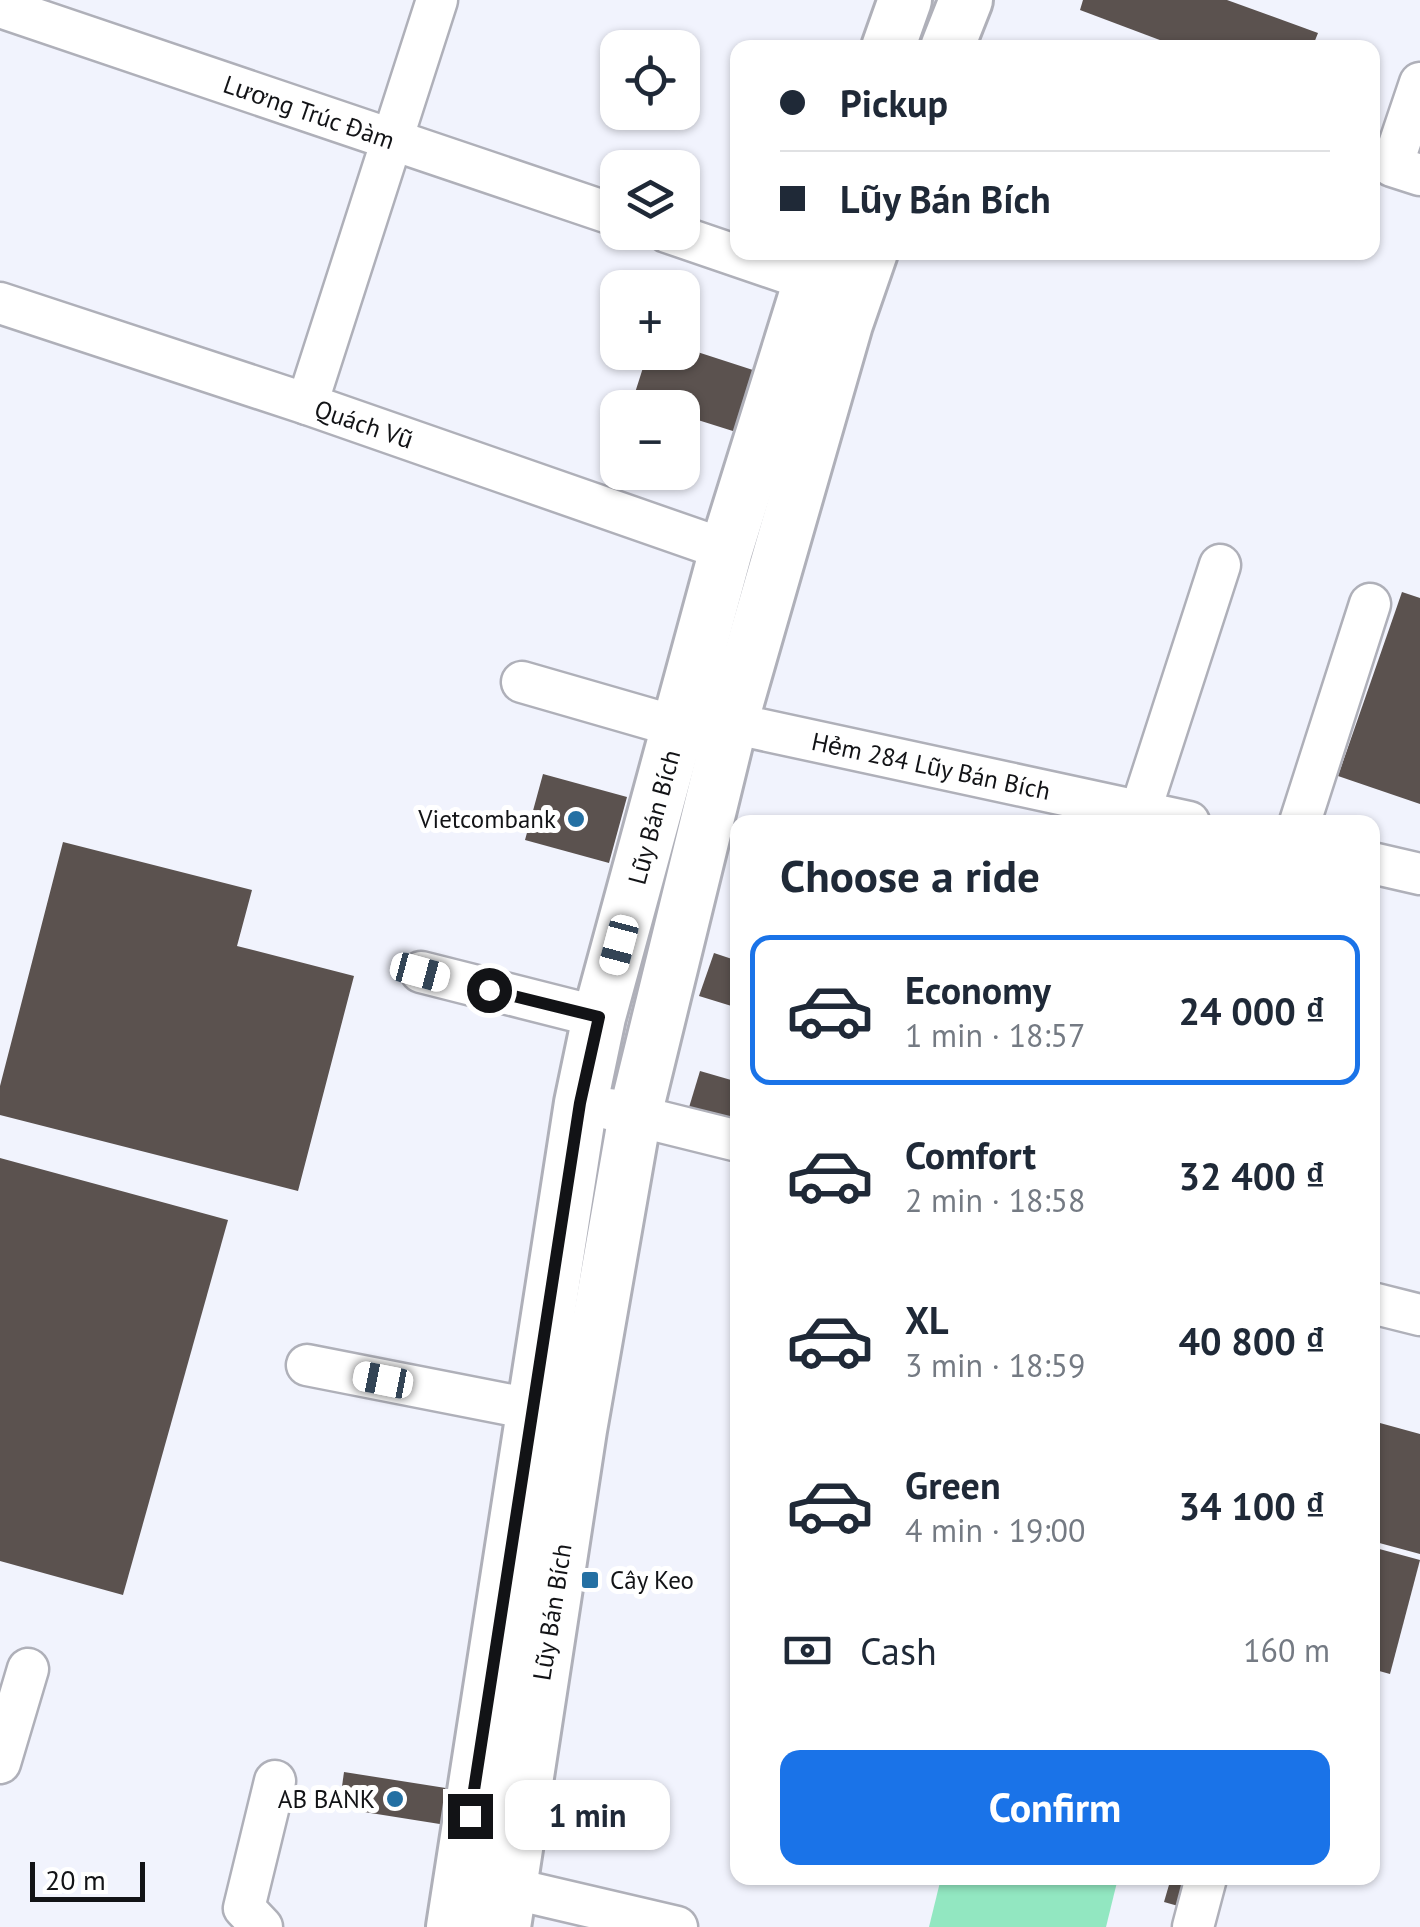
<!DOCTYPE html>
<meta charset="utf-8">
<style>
body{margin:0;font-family:"PT Sans",sans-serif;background:#f2f2f3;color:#1f2937;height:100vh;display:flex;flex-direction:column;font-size:38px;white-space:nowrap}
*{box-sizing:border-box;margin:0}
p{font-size:32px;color:#747a83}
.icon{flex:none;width:55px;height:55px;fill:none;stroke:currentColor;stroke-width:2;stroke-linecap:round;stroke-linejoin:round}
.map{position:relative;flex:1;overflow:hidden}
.side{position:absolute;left:730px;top:815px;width:650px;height:1070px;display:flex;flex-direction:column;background:#fff;border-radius:20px;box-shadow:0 2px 8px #0004}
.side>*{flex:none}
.top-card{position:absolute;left:730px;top:40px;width:650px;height:220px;border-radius:20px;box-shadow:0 2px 8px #0004;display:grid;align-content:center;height:220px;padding:0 50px;background:#fff}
.controls{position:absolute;left:600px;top:30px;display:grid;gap:20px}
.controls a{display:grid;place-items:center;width:100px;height:100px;border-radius:20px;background:#fff;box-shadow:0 2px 8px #0004;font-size:50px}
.scale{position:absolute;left:30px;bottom:25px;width:115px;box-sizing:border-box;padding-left:10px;border:5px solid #121316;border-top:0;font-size:28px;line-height:35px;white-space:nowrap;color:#121316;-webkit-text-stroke:8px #fff;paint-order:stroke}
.end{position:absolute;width:45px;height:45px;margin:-22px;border:12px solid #121316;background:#fff;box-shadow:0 0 0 5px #fff}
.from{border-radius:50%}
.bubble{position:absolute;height:70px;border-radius:20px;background:#fff;box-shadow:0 2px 8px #0004;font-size:32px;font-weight:700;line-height:70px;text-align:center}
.car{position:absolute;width:30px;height:60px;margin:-30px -15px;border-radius:12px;box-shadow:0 0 8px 2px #0007;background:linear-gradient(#fff 24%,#345 0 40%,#fff 0 76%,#345 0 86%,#fff 0)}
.top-card b{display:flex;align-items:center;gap:35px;height:95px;font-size:38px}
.top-card b+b{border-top:2px solid #e0e1e3}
.top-card i{width:25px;height:25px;background:#1f2937}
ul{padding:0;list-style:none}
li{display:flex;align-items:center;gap:30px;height:150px;margin:0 20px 15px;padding:0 30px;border:5px solid transparent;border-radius:20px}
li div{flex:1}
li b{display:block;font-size:38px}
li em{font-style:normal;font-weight:700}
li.active{border-color:#1a73e8}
li>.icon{width:90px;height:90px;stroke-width:1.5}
h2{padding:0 50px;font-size:45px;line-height:120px}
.pay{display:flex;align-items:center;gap:25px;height:110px;padding:0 50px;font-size:38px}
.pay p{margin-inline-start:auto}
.action{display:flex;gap:20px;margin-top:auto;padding:20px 50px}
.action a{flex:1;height:115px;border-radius:20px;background:#1a73e8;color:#fff;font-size:40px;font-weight:700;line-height:115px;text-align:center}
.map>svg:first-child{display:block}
</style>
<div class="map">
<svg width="1420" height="1927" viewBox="0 0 1420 1927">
<rect width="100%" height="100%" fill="#f1f3fd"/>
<path fill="#92e7c1" d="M 941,1878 L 1118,1878 L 1106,1927 L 929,1927 Z"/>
<g fill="#5b524f">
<path d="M 1083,0 L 1227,0 L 1318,33 L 1312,48 L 1181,48 L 1080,10 Z"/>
<path d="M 682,347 L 756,371 L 736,432 L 682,415 L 682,408 L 659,408 L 633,399 L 648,352 L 682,352 Z"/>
<path d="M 1402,592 L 1420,598 L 1420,804 L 1338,776 Z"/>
<path d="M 543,774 L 627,797 L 609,863 L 525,840 Z"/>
<path d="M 63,842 L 252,890 L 237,946 L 354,976 L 298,1191 L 0,1115 L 0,1086 Z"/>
<path d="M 714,953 L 738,961 L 738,1008 L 699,996 Z"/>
<path d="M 700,1071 L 738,1082 L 738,1129 L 687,1114 Z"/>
<path d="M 0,1158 L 228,1220 L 123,1595 L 0,1561 Z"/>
<path d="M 1380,1423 L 1420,1434 L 1420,1554 L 1372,1541 L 1372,1451 Z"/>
<path d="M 1372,1547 L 1420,1560 L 1390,1674 L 1372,1669 Z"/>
<path d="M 344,1772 L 452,1789 L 446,1825 L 339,1808 Z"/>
<path d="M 1171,1878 L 1213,1878 L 1203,1913 L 1164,1902 Z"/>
</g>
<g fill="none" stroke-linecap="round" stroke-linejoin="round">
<defs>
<g id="minor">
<path d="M 0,7 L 618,216"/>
<path d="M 1420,83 L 1392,166 L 1420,175"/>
<path d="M 667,232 L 834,289"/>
<path d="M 0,303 L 307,404 L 726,550"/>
<path d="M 307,404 L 437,0"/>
<path d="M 522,682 L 678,727"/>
<path d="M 731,723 L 1189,822"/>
<path d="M 1140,812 L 1220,565"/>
<path d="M 1300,822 L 1370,604"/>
<path d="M 1372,863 L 1420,874"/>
<path d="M 421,972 L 599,1017"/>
<path d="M 609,1109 L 738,1141"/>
<path d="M 1372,1303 L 1420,1315"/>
<path d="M 307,1365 L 531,1409"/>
<path d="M 0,1763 L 28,1669"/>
<path d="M 510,1888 L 677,1927"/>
<path d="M 262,1927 L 244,1908 L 275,1781"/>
<path d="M 1193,1927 L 1206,1878"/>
</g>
<g id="major">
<path d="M 888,48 L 905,0"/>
<path d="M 947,48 L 966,0"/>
<path d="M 453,1927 L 581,1103 L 599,1017 L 726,550 L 819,252"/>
<path d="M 504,1927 L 580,1430 L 635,1115 L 731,723 L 846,324 L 871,252"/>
</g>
</defs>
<use href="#minor" stroke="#afb0b9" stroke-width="45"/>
<use href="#major" stroke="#afb0b9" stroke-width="58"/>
<use href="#minor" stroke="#fff" stroke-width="40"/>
<use href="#major" stroke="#fff" stroke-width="52"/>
</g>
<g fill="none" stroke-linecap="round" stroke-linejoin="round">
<path stroke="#121316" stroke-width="12" d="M 470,1816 L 580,1103 L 599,1017 L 489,990"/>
</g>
<g fill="#2470a3" stroke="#fff" stroke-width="4">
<circle cx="576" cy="819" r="10"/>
<rect x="580" y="1570" width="20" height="20" rx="5"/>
<circle cx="395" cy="1799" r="10"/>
</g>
<g text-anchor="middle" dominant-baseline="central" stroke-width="10" stroke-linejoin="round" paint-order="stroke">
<g font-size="25" fill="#121316" stroke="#fff">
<text transform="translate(309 112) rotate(19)">Lương Trúc Đàm</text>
<text transform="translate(364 424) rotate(19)">Quách Vũ</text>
<text transform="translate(931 766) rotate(12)">Hẻm 284 Lũy Bán Bích</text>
<text transform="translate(654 817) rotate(-75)">Lũy Bán Bích</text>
<text transform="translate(552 1612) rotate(-81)">Lũy Bán Bích</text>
</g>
<g font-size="25" fill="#121316" stroke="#fff" text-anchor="end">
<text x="556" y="819">Vietcombank</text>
<text x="610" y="1580" text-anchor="start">Cây Keo</text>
<text x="375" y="1799">AB BANK</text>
</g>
</g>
</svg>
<div class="controls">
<a><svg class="icon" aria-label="locate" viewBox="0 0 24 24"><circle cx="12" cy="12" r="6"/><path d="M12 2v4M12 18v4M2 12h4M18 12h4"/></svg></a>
<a><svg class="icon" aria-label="layers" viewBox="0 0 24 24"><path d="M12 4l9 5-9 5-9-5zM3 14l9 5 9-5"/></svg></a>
<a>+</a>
<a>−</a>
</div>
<div class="scale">20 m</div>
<i class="end from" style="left:489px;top:990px"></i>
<i class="end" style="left:470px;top:1816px"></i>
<div class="bubble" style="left:505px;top:1780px;width:165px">1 min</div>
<i class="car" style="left:619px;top:945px;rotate:195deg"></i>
<i class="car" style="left:420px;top:972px;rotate:105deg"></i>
<i class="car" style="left:383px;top:1380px;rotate:281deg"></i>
<div class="top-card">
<b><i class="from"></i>Pickup</b>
<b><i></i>Lũy Bán Bích</b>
</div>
<section class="side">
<h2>Choose a ride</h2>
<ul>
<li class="active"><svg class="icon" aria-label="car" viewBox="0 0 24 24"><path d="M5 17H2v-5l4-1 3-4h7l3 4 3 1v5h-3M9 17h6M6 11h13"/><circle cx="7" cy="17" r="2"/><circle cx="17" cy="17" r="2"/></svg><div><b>Economy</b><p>1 min · 18:57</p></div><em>24 000 ₫</em></li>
<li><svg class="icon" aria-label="car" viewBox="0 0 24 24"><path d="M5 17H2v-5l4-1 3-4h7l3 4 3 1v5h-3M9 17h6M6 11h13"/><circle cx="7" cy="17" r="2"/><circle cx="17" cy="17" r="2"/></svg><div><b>Comfort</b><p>2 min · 18:58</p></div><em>32 400 ₫</em></li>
<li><svg class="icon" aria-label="car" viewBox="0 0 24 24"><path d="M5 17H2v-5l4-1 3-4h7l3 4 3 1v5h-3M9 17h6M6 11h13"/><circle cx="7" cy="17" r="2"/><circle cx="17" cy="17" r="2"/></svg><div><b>XL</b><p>3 min · 18:59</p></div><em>40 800 ₫</em></li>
<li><svg class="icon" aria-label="car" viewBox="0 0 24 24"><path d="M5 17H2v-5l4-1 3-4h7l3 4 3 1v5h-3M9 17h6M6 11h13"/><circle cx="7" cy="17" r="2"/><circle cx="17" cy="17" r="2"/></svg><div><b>Green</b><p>4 min · 19:00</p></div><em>34 100 ₫</em></li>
</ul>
<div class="pay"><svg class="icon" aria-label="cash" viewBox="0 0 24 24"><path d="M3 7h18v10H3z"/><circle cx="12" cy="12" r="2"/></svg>Cash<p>160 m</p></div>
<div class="action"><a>Confirm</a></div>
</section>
</div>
